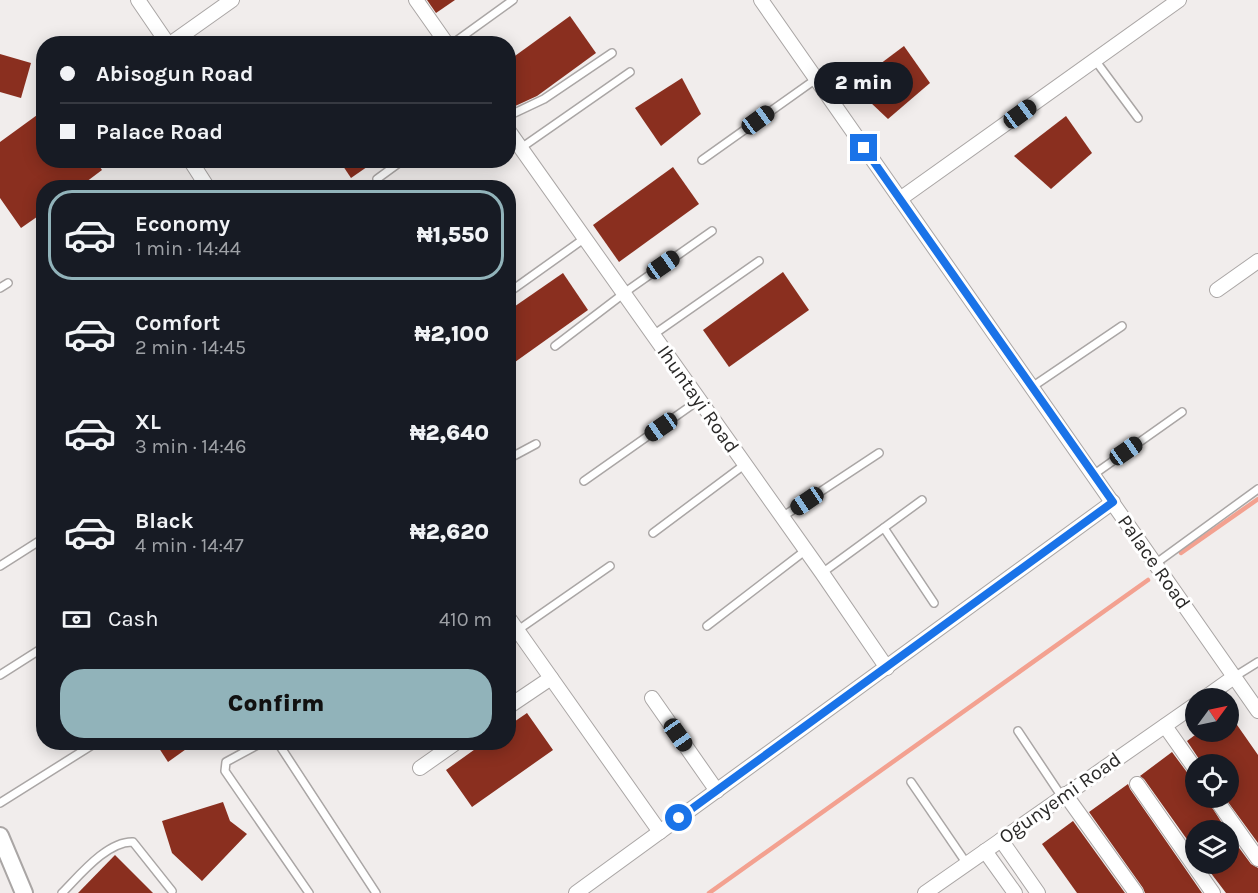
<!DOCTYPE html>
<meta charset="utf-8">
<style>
body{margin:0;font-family:Karla,sans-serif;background:#242831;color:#f1f3f6;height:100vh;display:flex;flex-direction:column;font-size:22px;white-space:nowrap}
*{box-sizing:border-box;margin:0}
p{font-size:20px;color:#9ea1a6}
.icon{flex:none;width:33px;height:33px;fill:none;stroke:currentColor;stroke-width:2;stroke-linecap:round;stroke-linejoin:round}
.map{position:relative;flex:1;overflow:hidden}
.side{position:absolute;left:36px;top:180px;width:480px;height:570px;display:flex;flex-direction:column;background:#171b24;border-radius:24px;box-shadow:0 3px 15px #0003}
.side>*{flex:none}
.guide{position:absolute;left:36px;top:36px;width:480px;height:132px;border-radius:24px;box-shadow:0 3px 15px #0003;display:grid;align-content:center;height:132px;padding:0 24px;background:#171b24}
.needle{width:39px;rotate:57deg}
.buttons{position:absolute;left:1185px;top:688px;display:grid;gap:12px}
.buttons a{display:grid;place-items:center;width:54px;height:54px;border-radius:50%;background:#171b24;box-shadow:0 3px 15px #0003;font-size:30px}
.end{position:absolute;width:27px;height:27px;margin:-14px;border:8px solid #1a73e8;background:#fff;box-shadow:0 0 0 3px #fff}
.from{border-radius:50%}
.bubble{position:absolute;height:42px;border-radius:21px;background:#171b24;box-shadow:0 3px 15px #0003;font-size:20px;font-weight:800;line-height:42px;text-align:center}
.car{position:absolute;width:18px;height:36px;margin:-18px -9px;border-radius:8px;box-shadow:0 0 4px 2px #0007;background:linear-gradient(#222 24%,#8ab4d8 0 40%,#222 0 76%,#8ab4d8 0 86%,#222 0)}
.guide b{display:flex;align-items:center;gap:21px;height:57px;font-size:22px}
.guide b+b{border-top:2px solid #363941}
.guide i{width:15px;height:15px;background:#f1f3f6}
ul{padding:10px 0 0;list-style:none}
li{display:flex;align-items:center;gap:18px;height:90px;margin:0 12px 9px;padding:0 12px;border:3px solid transparent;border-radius:24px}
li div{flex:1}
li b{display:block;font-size:22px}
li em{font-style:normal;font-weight:800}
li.active{border-color:#91b3ba}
li>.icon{width:54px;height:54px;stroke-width:1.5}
.pay{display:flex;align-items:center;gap:15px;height:66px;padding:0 24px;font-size:22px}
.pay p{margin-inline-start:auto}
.primary-button{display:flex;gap:12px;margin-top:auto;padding:12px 24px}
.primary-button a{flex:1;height:69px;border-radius:24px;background:#91b3ba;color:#111;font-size:24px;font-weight:800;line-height:69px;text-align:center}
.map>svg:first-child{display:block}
</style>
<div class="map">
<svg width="1258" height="893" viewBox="0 0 1258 893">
<rect width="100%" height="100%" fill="#f1edec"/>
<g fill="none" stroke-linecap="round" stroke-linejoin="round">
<g stroke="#f3a190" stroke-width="4.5">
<path d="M 1181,553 L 1258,499"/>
<path d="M 709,893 L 1148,580"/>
</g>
</g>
<g fill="#8a2f1f">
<path d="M 427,0 L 455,0 L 436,13 Z"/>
<path d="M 570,16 L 596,53 L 537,96 L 513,107 L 508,101 L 508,61 Z"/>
<path d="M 904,46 L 930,83 L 888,119 L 852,85 Z"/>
<path d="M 0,54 L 31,63 L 21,98 L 0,92 Z"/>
<path d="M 682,78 L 701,114 L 661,146 L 635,108 Z"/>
<path d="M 44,110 L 44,160 L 95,160 L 102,170 L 78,188 L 44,188 L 44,212 L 21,228 L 0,198 L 0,142 Z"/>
<path d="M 1066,116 L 1092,153 L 1051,189 L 1014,156 Z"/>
<path d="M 339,160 L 377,160 L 351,178 Z"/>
<path d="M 673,167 L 699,204 L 619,262 L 593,225 Z"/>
<path d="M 783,272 L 809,310 L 729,367 L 703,330 Z"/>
<path d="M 563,273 L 588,310 L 508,367 L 508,311 Z"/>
<path d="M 1228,712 L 1258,755 L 1258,843 L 1228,802 L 1228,765 L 1203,765 L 1187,741 L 1199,732 L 1228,732 Z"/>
<path d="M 527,713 L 553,750 L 472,807 L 446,770 L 485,742 L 508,742 L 508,726 Z"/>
<path d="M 155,742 L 196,742 L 168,762 Z"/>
<path d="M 1172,752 L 1189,775 L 1196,779 L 1196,798 L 1206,798 L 1227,831 L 1196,831 L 1196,852 L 1144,779 L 1140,776 Z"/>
<path d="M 1128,784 L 1130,789 L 1202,893 L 1145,893 L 1143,888 L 1089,812 Z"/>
<path d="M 223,802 L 230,821 L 247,834 L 202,881 L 172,853 L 162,821 Z"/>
<path d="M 1073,821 L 1125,893 L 1077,893 L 1042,844 Z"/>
<path d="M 1228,833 L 1251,864 L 1258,868 L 1258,893 L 1226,893 L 1204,864 L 1228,864 Z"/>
<path d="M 115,855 L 153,893 L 78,893 Z"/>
</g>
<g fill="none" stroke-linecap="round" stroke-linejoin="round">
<defs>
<g id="service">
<path d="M 452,44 L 513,0"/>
<path d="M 1095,60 L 1138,118"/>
<path d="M 508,116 L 544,99 L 612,53"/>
<path d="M 521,148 L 630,72"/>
<path d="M 702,160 L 816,79"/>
<path d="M 377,179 L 403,160"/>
<path d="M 0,288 L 8,283"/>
<path d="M 508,293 L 585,238"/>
<path d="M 653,335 L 759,261"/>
<path d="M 555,346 L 631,288 L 712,231"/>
<path d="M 1032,387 L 1122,326"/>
<path d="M 508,459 L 536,444"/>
<path d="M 1093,475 L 1182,412"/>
<path d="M 584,481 L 699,400"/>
<path d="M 782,517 L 879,453"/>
<path d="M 884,528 L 934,603"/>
<path d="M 653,533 L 744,465"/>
<path d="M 1155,564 L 1258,489"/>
<path d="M 0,566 L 44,538"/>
<path d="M 822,573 L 922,500"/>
<path d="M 707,626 L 806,550"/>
<path d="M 518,630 L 610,566"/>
<path d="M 0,675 L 44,647"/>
<path d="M 1234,677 L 1258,662"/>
<path d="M 1018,731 L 1062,797"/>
<path d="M 263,742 L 226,762 L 225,771 L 309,893"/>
<path d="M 275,742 L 278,743 L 376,893"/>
<path d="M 911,782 L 967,864"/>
<path d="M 0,803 L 97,742"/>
<path d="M 62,893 C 79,876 107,841 133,842 L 172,891"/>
</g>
<g id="minor">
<path d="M 138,0 L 168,44"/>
<path d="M 416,0 L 447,44"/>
<path d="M 761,0 L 1258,711"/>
<path d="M 170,44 L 232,0"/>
<path d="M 508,130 L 822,573 L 887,668"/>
<path d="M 190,160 L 208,188"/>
<path d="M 900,199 L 1179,0"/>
<path d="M 1217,290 L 1258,261"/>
<path d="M 508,617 L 660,832"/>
<path d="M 652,698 L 717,791"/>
<path d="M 1203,699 L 1234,677"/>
<path d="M 508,707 L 551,678"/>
<path d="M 1165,726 L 1196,770"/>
<path d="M 420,768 L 457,742"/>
<path d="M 1137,784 L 1213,893"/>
<path d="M 1065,794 L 1136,893"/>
<path d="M 1215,798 L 1258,859"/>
<path d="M 1001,840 L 1038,893"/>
<path d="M 985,851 L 1015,893"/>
<path d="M 576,893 L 1113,502"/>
<path d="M 925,893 L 1196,704"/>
</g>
<path id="tertiary" d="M 0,836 L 24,893"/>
</defs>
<use href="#service" stroke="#aaa6a5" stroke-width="10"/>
<use href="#minor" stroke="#aaa6a5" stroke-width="16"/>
<use href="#tertiary" stroke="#aaa6a5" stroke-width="20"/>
<use href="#service" stroke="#fff" stroke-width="7"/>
<use href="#minor" stroke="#fff" stroke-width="14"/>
<use href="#tertiary" stroke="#fff" stroke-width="16"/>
</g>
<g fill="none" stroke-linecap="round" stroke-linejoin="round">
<path stroke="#1a73e8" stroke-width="8" d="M 679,818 L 1113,502 L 864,148"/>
</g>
<g text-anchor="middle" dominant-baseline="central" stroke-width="6" stroke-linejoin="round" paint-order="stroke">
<g font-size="20" fill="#2a2928" stroke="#fff">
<text transform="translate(698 399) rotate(55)">Ihuntayi Road</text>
<text transform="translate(1154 562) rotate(55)">Palace Road</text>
<text transform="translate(1060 798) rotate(-35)">Ogunyemi Road</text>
</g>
</g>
</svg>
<div class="buttons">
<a><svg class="needle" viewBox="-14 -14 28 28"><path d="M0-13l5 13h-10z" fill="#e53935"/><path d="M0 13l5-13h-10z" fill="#9ea1a6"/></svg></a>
<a><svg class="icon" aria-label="locate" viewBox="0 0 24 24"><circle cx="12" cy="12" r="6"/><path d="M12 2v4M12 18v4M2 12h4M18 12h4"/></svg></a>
<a><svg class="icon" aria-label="layers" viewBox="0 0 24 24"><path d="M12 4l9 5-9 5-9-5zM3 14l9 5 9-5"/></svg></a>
</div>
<i class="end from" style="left:679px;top:818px"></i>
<i class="end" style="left:864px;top:148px"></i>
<div class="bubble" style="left:814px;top:62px;width:99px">2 min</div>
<i class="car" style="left:1020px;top:114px;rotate:54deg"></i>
<i class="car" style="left:758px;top:120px;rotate:54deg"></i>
<i class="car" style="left:663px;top:265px;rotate:55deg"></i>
<i class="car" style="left:661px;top:427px;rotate:235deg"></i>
<i class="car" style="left:1126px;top:451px;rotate:55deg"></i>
<i class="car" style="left:807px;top:501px;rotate:236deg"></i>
<i class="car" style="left:678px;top:735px;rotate:145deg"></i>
<div class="guide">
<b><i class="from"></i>Abisogun Road</b>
<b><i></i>Palace Road</b>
</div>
<section class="side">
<ul>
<li class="active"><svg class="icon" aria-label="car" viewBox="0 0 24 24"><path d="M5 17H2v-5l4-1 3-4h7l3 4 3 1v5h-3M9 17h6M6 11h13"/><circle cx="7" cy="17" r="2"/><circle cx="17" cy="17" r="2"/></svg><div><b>Economy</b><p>1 min · 14:44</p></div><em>₦1,550</em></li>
<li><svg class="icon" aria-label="car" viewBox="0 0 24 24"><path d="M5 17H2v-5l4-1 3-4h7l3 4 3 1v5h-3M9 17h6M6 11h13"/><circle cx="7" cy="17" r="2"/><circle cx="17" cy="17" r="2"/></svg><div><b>Comfort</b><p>2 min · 14:45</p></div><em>₦2,100</em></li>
<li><svg class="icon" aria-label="car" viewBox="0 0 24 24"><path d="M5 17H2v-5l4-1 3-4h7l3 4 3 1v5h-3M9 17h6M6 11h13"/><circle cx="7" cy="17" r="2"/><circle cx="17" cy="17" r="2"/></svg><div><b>XL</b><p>3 min · 14:46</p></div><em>₦2,640</em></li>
<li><svg class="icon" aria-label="car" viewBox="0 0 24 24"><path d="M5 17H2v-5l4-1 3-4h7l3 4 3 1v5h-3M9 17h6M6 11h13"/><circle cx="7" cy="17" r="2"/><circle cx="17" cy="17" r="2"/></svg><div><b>Black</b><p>4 min · 14:47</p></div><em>₦2,620</em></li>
</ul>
<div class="pay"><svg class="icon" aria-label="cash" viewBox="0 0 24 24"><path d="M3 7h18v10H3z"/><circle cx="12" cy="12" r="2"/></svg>Cash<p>410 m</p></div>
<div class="primary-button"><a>Confirm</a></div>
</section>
</div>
